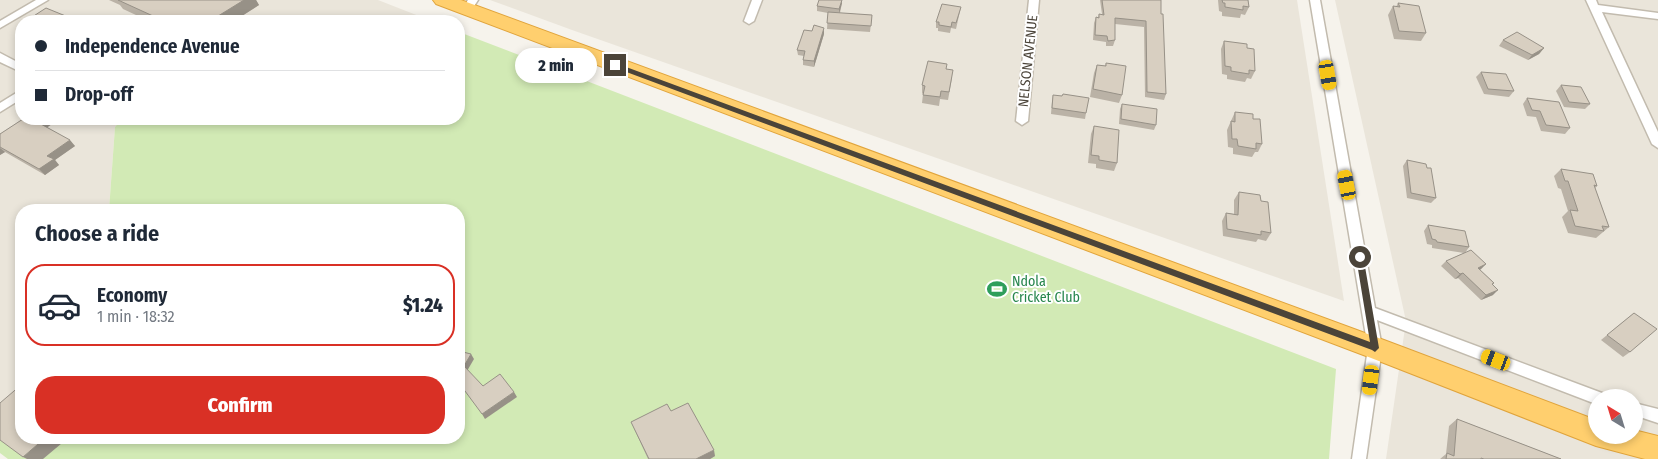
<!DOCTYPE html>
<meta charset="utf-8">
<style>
body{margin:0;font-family:"Fira Sans Condensed",sans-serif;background:#f2f2f3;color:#1f2937;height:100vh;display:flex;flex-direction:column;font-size:19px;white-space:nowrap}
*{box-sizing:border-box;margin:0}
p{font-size:16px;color:#747a83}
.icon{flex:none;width:28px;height:28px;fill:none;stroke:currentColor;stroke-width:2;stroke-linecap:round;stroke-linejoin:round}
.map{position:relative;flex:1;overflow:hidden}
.side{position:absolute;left:15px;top:204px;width:450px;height:240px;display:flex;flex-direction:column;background:#fff;border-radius:20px;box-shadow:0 2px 8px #0003}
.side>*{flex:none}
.banner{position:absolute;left:15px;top:15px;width:450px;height:110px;border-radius:20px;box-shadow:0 2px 8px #0003;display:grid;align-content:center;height:110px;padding:0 20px;background:#fff}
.needle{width:32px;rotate:322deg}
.tools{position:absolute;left:1588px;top:389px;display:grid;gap:10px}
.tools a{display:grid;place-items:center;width:55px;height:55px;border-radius:50%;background:#fff;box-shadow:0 2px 8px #0003;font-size:25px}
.end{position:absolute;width:22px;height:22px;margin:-11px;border:6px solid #4b4439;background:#fff;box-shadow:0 0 0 2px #fff}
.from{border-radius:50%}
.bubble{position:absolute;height:35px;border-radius:18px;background:#fff;box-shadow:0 2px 8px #0003;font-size:16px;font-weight:800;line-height:35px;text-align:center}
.car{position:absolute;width:15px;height:30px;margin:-15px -8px;border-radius:6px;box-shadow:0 0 4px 1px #0007;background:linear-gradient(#f5c518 24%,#345 0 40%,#f5c518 0 76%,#345 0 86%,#f5c518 0)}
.banner b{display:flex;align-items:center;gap:18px;height:48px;font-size:19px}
.banner b+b{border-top:1px solid #e0e1e3}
.banner i{width:12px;height:12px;background:#1f2937}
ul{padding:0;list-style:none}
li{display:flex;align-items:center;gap:15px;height:82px;margin:0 10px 8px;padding:0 10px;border:2px solid #e0e1e3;border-radius:20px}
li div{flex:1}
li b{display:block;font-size:19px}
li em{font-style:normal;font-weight:800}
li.current{border-color:#d93025}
li>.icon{width:45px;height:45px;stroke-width:1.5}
h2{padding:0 20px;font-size:22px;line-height:60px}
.primary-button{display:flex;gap:10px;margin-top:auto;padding:10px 20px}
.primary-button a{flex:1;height:58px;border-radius:20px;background:#d93025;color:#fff;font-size:20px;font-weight:800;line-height:58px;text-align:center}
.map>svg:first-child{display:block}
</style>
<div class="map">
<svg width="1658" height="459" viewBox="0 0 1658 459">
<rect width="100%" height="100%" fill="#f6f3ec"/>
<g fill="#eae5da" fill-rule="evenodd">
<path d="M 0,0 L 378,0 L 424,18 L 414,21 L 21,21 L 21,119 L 122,119 L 115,127 L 109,210 L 21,210 L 21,388 L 0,403 Z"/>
<path d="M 490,0 L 1297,0 L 1344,301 L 572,30 Z"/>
<path d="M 1335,0 L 1658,0 L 1658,459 L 1386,459 L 1406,321 ZM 1596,398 L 1634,398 L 1634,435 L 1596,435 Z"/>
</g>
<path fill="#d2eab5" d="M 459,32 L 1336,369 L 1329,459 L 8,459 L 0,453 L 0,403 L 21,438 L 459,438 L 459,210 L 109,210 L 115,127 L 122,119 L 459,119 Z"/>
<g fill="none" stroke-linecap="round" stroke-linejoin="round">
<defs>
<g id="street">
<path d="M 36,0 L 48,0 L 0,28 L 0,21 Z"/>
<path d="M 468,0 L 478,0 L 471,11 L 467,12 L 462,9 Z"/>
<path d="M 752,0 L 762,0 L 754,21 L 749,24 L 744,21 Z"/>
<path d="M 1029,0 L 1039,0 L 1028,121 L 1022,125 L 1016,121 Z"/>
<path d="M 1310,0 L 1320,0 L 1375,308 L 1602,393 L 1604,398 L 1596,398 L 1596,404 L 1377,320 L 1382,348 L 1366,459 L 1352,459 L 1368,348 Z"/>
<path d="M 1586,0 L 1596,0 L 1598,5 L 1658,13 L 1658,19 L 1602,12 L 1658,132 L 1658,148 L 1652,144 Z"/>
<path d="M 0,53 L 21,64 L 21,72 L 0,62 Z"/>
<path d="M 21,90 L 21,99 L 0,112 L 0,103 Z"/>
<path d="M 1634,403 L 1658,409 L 1658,423 L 1634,415 Z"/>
</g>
<path id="highway" d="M 433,0 L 461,0 L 1384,340 L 1596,420 L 1596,435 L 1634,435 L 1634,430 L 1658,436 L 1658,459 L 1645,459 L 1596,446 L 1366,356 L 436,4 Z"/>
</defs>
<use href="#street" stroke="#c2bbae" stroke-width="3"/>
<use href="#highway" stroke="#e0a43c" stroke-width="2"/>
<use href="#street" fill="#fff" fill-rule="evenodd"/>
<use href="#highway" fill="#ffcf6e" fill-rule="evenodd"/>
</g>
<g fill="#bab2a6">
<path d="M 109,0 L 256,0 L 259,5 L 234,21 L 149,21 L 123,9 L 120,5 Z"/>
<path d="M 1100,0 L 1161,0 L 1161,14 L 1166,94 L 1164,100 L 1145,97 L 1144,27 L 1115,24 L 1115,40 L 1113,46 L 1106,46 L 1106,42 L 1093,40 L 1094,23 L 1096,17 L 1098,18 L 1099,14 L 1102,14 Z"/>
<path d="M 1218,0 L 1248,0 L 1249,7 L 1245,15 L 1241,14 L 1240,18 L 1222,16 L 1222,12 L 1219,11 Z"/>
<path d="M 842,3 L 840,13 L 872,15 L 870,32 L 827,29 L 828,13 L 817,11 L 817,6 Z"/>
<path d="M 1398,3 L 1426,33 L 1421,41 L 1394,39 L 1388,15 L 1393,6 L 1396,7 Z"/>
<path d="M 961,7 L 956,29 L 951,28 L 950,33 L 938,31 L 938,28 L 936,28 L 936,22 Z"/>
<path d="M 824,34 L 814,67 L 803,65 L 803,60 L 804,56 L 798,55 L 797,50 Z"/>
<path d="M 1503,40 L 1544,48 L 1539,54 L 1528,60 L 1499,46 Z"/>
<path d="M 1224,41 L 1247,48 L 1255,71 L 1251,79 L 1247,78 L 1245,82 L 1227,79 L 1227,75 L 1222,74 L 1221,49 Z"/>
<path d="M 1106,63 L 1122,95 L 1119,103 L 1090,97 L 1094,73 L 1097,65 L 1105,66 Z"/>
<path d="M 946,69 L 952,78 L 948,100 L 940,99 L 939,106 L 922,103 L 923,94 L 922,93 L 922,85 Z"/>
<path d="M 1481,72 L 1514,91 L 1509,97 L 1484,94 L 1476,77 Z"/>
<path d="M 1561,85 L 1590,104 L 1585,109 L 1564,107 L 1556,91 Z"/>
<path d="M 1053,95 L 1086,113 L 1085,119 L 1051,114 L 1052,101 Z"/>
<path d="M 1527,98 L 1570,128 L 1565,134 L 1541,131 L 1536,117 L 1527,116 L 1523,104 Z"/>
<path d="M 1122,104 L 1156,125 L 1154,130 L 1119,124 L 1120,109 Z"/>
<path d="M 1235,112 L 1253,119 L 1262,144 L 1258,152 L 1255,152 L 1252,157 L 1233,154 L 1233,148 L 1228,147 L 1227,130 Z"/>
<path d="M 23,119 L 59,119 L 47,127 L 75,146 L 55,160 L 59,165 L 45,175 L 5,152 L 0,155 L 0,134 Z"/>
<path d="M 1094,126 L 1117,163 L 1114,171 L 1096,168 L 1096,164 L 1088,163 L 1091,134 Z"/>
<path d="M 1407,160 L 1436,198 L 1431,203 L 1407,198 L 1403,166 Z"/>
<path d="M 1561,169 L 1597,186 L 1595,188 L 1609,227 L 1596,238 L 1568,233 L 1562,217 L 1568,211 L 1561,189 L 1558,188 L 1554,176 Z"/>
<path d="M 1239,192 L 1261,201 L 1271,233 L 1266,241 L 1258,239 L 1256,242 L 1223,236 L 1222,221 L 1226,213 L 1234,214 L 1234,200 Z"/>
<path d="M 1428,225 L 1469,247 L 1465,253 L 1486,264 L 1480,270 L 1494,283 L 1493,284 L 1493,295 L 1481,300 L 1458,278 L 1455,279 L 1441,266 L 1446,261 L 1464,253 L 1432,248 L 1432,245 L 1427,244 L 1424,231 Z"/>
<path d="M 1634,313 L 1630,352 L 1623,357 L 1601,340 Z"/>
<path d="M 671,411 L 715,456 L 710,459 L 648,459 L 631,422 Z"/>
<path d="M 1457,419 L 1561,459 L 1440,459 L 1446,454 L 1449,426 Z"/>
</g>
<g fill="#979187">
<path d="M 244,0 L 256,0 L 259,5 L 234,21 L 210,21 Z"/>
<path d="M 842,0 L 842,3 L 839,14 L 839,9 Z"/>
<path d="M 824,28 L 824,34 L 814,67 L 814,61 Z"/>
<path d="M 1544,48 L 1539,54 L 1528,60 L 1532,55 Z"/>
<path d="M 45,119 L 59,119 L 45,129 L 39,123 Z"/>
<path d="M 70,140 L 75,146 L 55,160 L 59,165 L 45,175 L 39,169 L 47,156 Z"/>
<path d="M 0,148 L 5,152 L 0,155 Z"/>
<path d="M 1486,264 L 1481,269 L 1473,273 L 1478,268 Z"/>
<path d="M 1463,273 L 1458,278 L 1455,279 L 1460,274 Z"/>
<path d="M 1498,290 L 1493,295 L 1481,300 L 1486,295 Z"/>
<path d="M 471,354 L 474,359 L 467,371 L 464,366 Z"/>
<path d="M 462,387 L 465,392 L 459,396 L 459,389 Z"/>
<path d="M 514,392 L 517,397 L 485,419 L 482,414 Z"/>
<path d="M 45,438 L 68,438 L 43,459 L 27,459 L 23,457 Z"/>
<path d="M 714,450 L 715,456 L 710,459 L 696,459 Z"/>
</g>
<g fill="#d8cfc1" stroke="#979187">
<path d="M 118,0 L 244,0 L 210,21 L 164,21 Z"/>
<path d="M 819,0 L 842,0 L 839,9 L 817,6 Z"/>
<path d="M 1102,0 L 1161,0 L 1161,14 L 1163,14 L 1166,94 L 1147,92 L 1146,21 L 1115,18 L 1115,40 L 1108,41 L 1107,36 L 1095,35 L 1096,17 L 1099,18 L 1099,14 L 1104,15 Z"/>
<path d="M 1222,0 L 1248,0 L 1249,7 L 1243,6 L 1243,10 L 1225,7 L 1225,3 L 1223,3 Z"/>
<path d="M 1398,3 L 1419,6 L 1426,33 L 1399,31 L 1393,6 L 1400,7 Z"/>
<path d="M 942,4 L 961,7 L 956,23 L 952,22 L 951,27 L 939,25 L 939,22 L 936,22 Z"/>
<path d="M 46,8 L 78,21 L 26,21 Z"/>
<path d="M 828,12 L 872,15 L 871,26 L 827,23 Z"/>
<path d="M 814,25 L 824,28 L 814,61 L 803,60 L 805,51 L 797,50 L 804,30 L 812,31 Z"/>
<path d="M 1517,32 L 1544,48 L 1532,55 L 1503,40 Z"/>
<path d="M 1224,41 L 1247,44 L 1247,48 L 1254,49 L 1255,71 L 1249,70 L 1249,74 L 1231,71 L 1231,67 L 1225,66 Z"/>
<path d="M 928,61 L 947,64 L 946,69 L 953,70 L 949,92 L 941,91 L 940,97 L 923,95 L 925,86 L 922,85 Z"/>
<path d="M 1106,63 L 1126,66 L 1122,95 L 1093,89 L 1097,65 L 1106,66 Z"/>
<path d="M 1481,72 L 1506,74 L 1514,91 L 1488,89 Z"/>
<path d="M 1561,85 L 1581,87 L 1590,104 L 1569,102 Z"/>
<path d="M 1063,94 L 1089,98 L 1086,113 L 1052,108 L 1053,95 L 1062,96 Z"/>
<path d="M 1527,98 L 1559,102 L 1570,128 L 1546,125 L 1540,111 L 1532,110 Z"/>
<path d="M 1122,104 L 1157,109 L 1156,125 L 1121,119 Z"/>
<path d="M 1235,112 L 1253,114 L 1253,119 L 1260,119 L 1262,144 L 1256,143 L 1256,149 L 1238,146 L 1237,139 L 1232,139 L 1231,121 L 1235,122 Z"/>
<path d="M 23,119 L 45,119 L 39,123 L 70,140 L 47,156 L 54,159 L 39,169 L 0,147 L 0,134 Z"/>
<path d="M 1094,126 L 1119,130 L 1117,163 L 1099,160 L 1099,156 L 1091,155 Z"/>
<path d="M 1407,160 L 1426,164 L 1427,168 L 1431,168 L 1436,198 L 1411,193 Z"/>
<path d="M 1561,169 L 1593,174 L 1597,186 L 1594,185 L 1609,227 L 1602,226 L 1604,231 L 1575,226 L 1570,210 L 1578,211 L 1568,181 L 1565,181 Z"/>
<path d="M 1239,192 L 1260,195 L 1261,201 L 1268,202 L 1271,233 L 1261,231 L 1261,235 L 1227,229 L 1226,213 L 1238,215 Z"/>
<path d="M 1428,225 L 1465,231 L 1469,247 L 1437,242 L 1436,240 L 1432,239 Z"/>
<path d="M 1471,250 L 1486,264 L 1478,268 L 1494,283 L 1492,284 L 1498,290 L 1486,295 L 1463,273 L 1460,274 L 1446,261 Z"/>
<path d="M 1634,313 L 1657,329 L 1630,352 L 1607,335 Z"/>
<path d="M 459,351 L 471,354 L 464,366 L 483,386 L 500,374 L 514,392 L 482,414 L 462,387 L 459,389 Z"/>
<path d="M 21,385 L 21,438 L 45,438 L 23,457 L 0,440 L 0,403 Z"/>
<path d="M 688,403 L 714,450 L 696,459 L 649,459 L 631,422 L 667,404 L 671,411 Z"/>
<path d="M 1457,419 L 1561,459 L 1484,459 L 1481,458 L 1481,459 L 1446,459 L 1447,453 L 1454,456 Z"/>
</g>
<path fill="#4b4439" d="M 613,64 L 618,64 L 1370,342 L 1356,257 L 1357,255 L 1363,255 L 1379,348 L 1375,352 L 1372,350 L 613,67 Z"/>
<defs>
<symbol id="stadium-bare" viewBox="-9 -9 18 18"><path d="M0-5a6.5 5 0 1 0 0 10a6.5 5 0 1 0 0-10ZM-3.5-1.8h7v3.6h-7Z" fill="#2e9e5b" stroke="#fff" stroke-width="2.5" paint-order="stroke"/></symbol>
</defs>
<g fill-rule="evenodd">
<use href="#stadium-bare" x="983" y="275" width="28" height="28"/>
</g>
<g text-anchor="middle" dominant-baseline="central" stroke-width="4" stroke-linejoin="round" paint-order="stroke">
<g font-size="14" fill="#4b4439" stroke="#fff">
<text transform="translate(1028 61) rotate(-84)">NELSON AVENUE</text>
</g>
<g font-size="14" fill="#27864d" stroke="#fff" text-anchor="start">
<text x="1012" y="281">Ndola<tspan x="1012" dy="16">Cricket Club</tspan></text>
</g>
</g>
</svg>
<div class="tools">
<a><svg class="needle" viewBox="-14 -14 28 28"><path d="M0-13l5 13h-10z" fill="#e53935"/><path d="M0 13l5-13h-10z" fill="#747a83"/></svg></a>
</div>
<i class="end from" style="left:1360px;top:257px"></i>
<i class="end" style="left:615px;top:65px"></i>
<div class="bubble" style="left:515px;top:48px;width:82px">2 min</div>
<i class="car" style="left:1328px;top:75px;rotate:170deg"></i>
<i class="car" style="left:1347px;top:185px;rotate:349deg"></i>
<i class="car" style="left:1496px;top:360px;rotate:291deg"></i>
<i class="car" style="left:1371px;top:380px;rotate:187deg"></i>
<div class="banner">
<b><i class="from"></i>Independence Avenue</b>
<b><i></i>Drop-off</b>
</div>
<section class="side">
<h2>Choose a ride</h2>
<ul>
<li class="current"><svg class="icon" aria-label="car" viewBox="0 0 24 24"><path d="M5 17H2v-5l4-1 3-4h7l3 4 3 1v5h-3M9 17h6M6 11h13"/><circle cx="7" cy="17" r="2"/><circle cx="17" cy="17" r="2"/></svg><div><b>Economy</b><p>1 min · 18:32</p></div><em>$1.24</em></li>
</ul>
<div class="primary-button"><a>Confirm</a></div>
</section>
</div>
